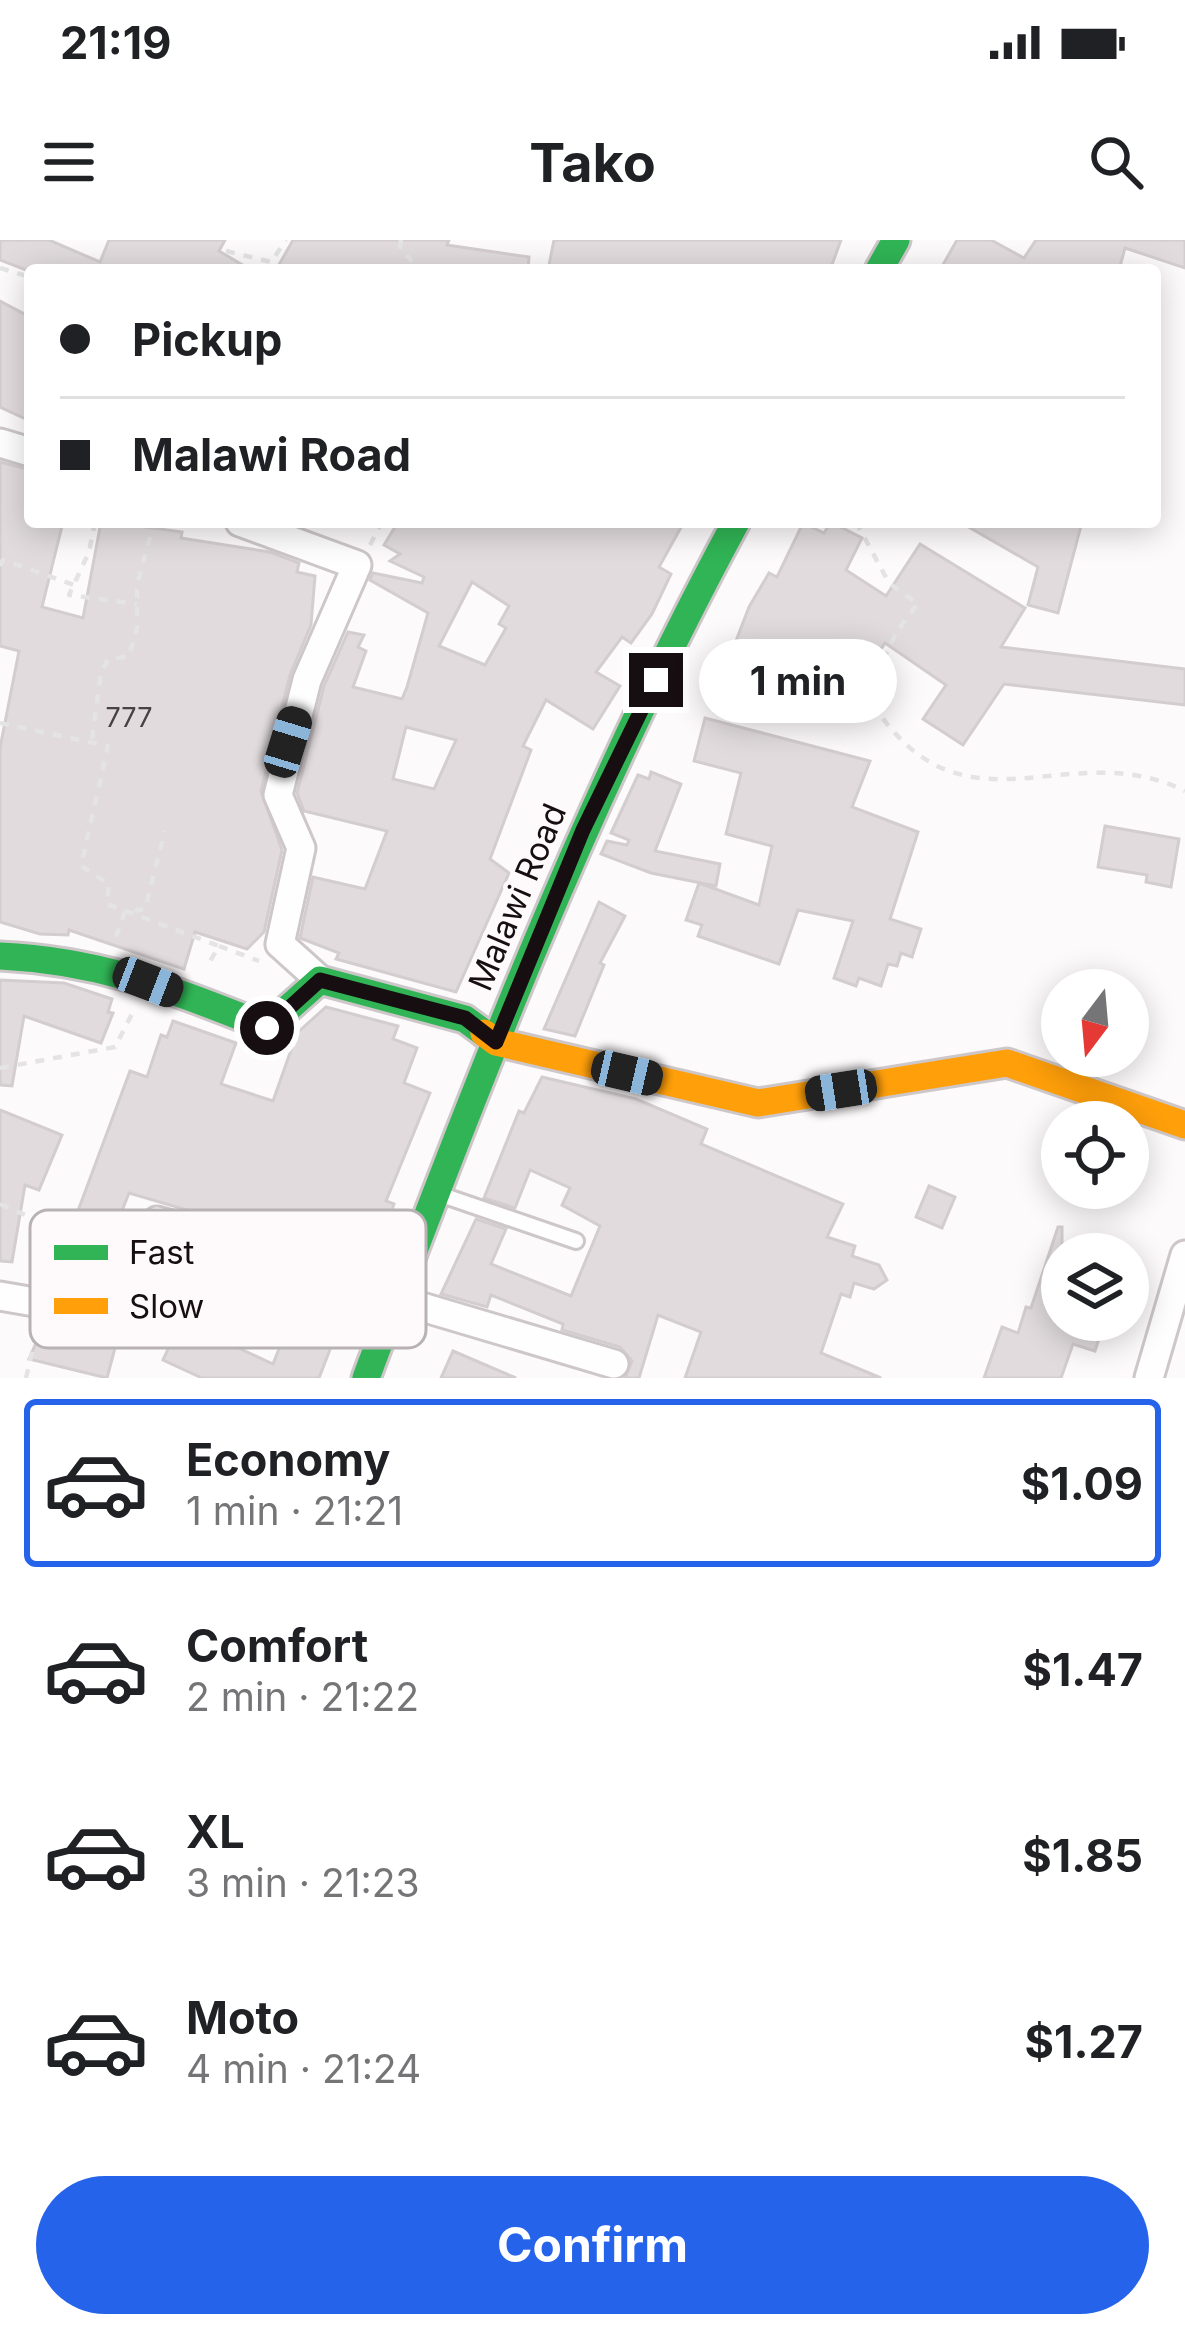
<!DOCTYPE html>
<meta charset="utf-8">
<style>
body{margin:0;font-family:Inter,sans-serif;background:#f2f2f2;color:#202124;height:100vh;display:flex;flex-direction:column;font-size:45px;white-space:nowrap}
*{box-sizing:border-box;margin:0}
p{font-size:39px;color:#757577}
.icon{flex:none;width:66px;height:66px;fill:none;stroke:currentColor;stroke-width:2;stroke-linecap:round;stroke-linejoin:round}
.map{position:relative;height:1138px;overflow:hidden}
.panel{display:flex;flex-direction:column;background:#fff;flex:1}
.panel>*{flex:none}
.top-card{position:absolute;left:24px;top:24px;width:1137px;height:264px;border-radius:12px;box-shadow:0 6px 30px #0003;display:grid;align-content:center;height:264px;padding:0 36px;background:#fff}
.needle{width:78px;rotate:196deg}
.tools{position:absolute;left:1041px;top:729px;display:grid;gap:24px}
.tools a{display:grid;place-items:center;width:108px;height:108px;border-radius:50%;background:#fff;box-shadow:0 6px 30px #0003;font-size:60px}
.end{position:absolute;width:54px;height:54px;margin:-27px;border:15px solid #160e11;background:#fff;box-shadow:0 0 0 6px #fff}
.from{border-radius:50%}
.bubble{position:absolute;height:84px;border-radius:42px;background:#fff;box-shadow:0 6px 30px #0003;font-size:39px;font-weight:700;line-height:84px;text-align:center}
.car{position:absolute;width:36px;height:72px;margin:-36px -18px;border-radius:15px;box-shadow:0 0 9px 3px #0007;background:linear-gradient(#222 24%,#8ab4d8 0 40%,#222 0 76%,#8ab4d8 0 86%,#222 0)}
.top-card b{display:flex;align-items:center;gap:42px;height:114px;font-size:45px}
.top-card b+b{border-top:3px solid #e0e0e0}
.top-card i{width:30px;height:30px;background:#202124}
ul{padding:21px 0 0;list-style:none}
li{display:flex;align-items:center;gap:36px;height:168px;margin:0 24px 18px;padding:0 12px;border:6px solid transparent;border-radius:12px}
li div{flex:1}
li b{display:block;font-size:45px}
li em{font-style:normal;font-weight:700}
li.on{border-color:#2563eb}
li>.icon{width:108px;height:108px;stroke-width:1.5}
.button{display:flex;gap:24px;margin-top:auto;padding:24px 36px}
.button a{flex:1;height:138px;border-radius:72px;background:#2563eb;color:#fff;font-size:48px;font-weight:700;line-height:138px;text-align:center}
.status{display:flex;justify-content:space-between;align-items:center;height:84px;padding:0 60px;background:#fff;direction:ltr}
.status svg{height:33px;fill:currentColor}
header{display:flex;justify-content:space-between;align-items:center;height:156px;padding:0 36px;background:#fff;font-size:54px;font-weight:700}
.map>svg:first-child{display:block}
</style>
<div class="status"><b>21:19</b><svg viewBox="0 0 49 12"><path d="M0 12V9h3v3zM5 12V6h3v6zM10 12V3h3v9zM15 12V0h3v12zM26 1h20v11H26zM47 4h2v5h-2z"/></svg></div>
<header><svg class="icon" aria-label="menu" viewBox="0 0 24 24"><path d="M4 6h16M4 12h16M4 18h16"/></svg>Tako<svg class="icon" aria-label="search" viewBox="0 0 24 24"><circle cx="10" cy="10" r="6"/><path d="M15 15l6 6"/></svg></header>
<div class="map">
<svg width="1185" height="1138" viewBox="0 0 1185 1138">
<rect width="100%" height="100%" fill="#fdfafb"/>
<g fill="#e1dbdd" stroke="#d4cdd0" stroke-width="3" fill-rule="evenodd">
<path d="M 0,0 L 49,0 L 100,22 L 109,0 L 225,0 L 219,11 L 251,30 L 26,30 L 0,20 Z"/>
<path d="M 293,0 L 449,0 L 447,5 L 529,17 L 528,30 L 276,30 Z"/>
<path d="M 554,0 L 841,0 L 830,30 L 548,30 Z"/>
<path d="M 957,0 L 991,0 L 1024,18 L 1036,0 L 1185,0 L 1185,28 L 1125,8 L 1119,30 L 940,30 Z"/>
<path d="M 0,61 L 30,77 L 30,181 L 0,167 Z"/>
<path d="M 0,222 L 30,230 L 30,282 L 63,282 L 42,367 L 83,378 L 101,282 L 146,282 L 145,287 L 182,292 L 181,298 L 270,312 L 299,323 L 297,332 L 315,336 L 311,385 L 290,435 L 261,551 L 282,610 L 264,692 L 247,709 L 195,692 L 184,729 L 69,690 L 68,695 L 40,694 L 0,682 L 0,508 L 19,411 L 0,406 Z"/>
<path d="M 398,282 L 684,282 L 659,327 L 671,334 L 652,374 L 631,403 L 622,397 L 596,432 L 620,446 L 593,489 L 546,460 L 523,506 L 531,510 L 490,619 L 509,633 L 456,752 L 336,719 L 339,713 L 300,698 L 313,637 L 365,649 L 387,591 L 304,571 L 297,553 L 324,446 L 348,392 L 364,395 L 358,407 L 366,411 L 353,447 L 402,459 L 407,447 L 428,373 L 370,340 L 373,333 L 422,343 L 424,337 L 390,321 L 400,314 L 384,305 ZM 472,342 L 509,366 L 499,384 L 506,388 L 485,425 L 439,406 ZM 406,487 L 456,500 L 434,549 L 393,539 Z"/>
<path d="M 831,282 L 862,298 L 846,330 L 886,356 L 920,304 L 1025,368 L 1001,407 L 1185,429 L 1185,465 L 1004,444 L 963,505 L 923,479 L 946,445 L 885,403 L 877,415 L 871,411 L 859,430 L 852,426 L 824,472 L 726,427 L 749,367 L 769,333 L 777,337 L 803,283 L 824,293 Z"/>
<path d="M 960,282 L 1082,282 L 1058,373 L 1028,365 L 1038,327 Z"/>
<path d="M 705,478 L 870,521 L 852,567 L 918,592 L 890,679 L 921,689 L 912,717 L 901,713 L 897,726 L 888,724 L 881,746 L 859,738 L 856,746 L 834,738 L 853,681 L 798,670 L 779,724 L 698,696 L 702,685 L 686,680 L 699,643 L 759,665 L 772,606 L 726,594 L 741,533 L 694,521 Z"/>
<path d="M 651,532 L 681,544 L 655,611 L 720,624 L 716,646 L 651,633 L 601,614 L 607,601 L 627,605 L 629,600 L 611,593 L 638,535 L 649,539 Z"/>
<path d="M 1105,586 L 1179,599 L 1171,647 L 1146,642 L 1147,635 L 1098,627 Z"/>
<path d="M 599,662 L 625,676 L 600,723 L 604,725 L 575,796 L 544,789 Z"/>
<path d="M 0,740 L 64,743 L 112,759 L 108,772 L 113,773 L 101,803 L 24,776 L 12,846 L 0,845 Z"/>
<path d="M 326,767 L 398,786 L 393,799 L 417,808 L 404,843 L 430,853 L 386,961 L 394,964 L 365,1051 L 307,1032 L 307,1020 L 292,1014 L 272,995 L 129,953 L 105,1014 L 126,1020 L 110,1055 L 50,1046 L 130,831 L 147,837 L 161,795 L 167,797 L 173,781 L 236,803 L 221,844 L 273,861 L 297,793 Z"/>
<path d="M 542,837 L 636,859 L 707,889 L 701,904 L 843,964 L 827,997 L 855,1006 L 852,1016 L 879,1025 L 887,1040 L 874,1049 L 854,1043 L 850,1057 L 841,1054 L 821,1113 L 881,1138 L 685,1138 L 701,1092 L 658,1075 L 639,1138 L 625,1138 L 632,1121 L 620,1107 L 562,1090 L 563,1084 L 491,1055 L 487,1067 L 441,1054 L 476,979 L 506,989 L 491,1024 L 571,1056 L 600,986 L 562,965 L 570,948 L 530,930 L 515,968 L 484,958 L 519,871 L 524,873 Z"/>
<path d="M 0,870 L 62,895 L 39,950 L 25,945 L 12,1022 L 0,1021 Z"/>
<path d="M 929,946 L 955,957 L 942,988 L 916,977 Z"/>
<path d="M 1058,987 L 1062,987 L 1062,1080 L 1105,1080 L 1095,1111 L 1073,1104 L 1061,1138 L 984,1138 L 1002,1087 L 1018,1093 L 1026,1067 L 1031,1068 Z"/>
<path d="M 175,1005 L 239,1023 L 231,1047 L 224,1044 L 208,1094 L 273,1124 L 296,1066 L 341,1081 L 319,1138 L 202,1138 L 163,1120 L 189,1063 L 155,1052 L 161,1025 L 168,1028 Z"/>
<path d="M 45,1082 L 119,1093 L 107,1138 L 29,1119 Z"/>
<path d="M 453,1111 L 516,1138 L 441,1138 Z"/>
</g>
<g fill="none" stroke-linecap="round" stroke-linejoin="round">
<defs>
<path id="lane" d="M 439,954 L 576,1001"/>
<g id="street">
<path d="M 0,203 L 30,212"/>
<path d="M 240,282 L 357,325 L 307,440 L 278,555 L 301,608 L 280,704 L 320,740"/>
<path d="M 0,1056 L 104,1074 L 125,1072 C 145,1050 140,1008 157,981 L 267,1012 L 296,1047 L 388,1078"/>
<path d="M 395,1059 L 614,1124"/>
<path d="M 1149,1138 L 1185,1015"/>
</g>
<g id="fast">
<path d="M 879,30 L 896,0"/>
<path d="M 0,716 C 104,721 172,750 267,787 L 320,740 L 465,779 L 484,793"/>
<path d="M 366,1138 C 475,846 587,557 736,282"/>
</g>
<path id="slow" d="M 484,793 L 496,802 L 758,863 L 1007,823 L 1185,885"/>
</defs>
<use href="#lane" stroke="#cdc7c9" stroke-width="20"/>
<use href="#street" stroke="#cdc7c9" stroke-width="33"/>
<use href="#fast" stroke="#cdc7c9" stroke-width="33"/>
<use href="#slow" stroke="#cdc7c9" stroke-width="33"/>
<g stroke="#e4e4e4" stroke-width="4.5" stroke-dasharray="9 9" stroke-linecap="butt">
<path d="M 401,0 L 400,9 L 421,30"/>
<path d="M 226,11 L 271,22 L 286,0"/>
<path d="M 0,28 L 30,37"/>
<path d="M 95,282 L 89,312 L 69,355 L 137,364"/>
<path d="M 856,282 L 889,343 L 918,364 C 894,391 874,430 874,466 C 966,604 1067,493 1185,551"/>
<path d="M 370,305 L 382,282"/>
<path d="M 0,326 L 3,320 L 74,345"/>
<path d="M 0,483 L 108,506 L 81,626 L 109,644 L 107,664 L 219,706 L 206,728"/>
<path d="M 92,499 L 101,432 L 108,420 L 129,416 L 137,388 L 137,345 L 154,282"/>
<path d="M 116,697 L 125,672 L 145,669 L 165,591"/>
<path d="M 219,706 L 259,721"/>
<path d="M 0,828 L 115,807 L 133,772"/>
<path d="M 0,964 L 53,987 L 51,993"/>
<path d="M 38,1034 L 51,993 L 121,1010"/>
<path d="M 26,1138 L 37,1091"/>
</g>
<use href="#lane" stroke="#fffefe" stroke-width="14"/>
<use href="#street" stroke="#fffefe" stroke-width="27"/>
<use href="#fast" stroke="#30b455" stroke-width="27"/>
<use href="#slow" stroke="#ff9f0a" stroke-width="27"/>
</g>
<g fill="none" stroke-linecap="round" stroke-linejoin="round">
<path stroke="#160e11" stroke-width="15" d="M 267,788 L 320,740 L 465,778 L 496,802 L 583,590 L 656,440"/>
</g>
<g text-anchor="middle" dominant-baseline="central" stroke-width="9" stroke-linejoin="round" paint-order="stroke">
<g font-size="27" fill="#494144">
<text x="129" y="477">777</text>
</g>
<g font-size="33" fill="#160e11" stroke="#fef9fb">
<text transform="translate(517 657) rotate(-67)">Malawi Road</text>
</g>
</g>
<rect x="30" y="970" width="396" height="138" rx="18" fill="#fef9fb" stroke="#b8b2b5" stroke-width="3"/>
<rect x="54" y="1005" width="54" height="15" fill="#30b455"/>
<rect x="54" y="1058" width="54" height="16" fill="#ff9f0a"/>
<g font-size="33" fill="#160e11">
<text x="129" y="1024">Fast</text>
<text x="129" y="1078">Slow</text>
</g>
</svg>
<div class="tools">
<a><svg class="needle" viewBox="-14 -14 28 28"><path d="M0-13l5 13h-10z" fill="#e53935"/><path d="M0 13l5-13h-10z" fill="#757577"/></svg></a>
<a><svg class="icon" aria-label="locate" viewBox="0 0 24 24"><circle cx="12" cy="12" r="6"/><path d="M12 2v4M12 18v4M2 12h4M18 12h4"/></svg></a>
<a><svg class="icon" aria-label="layers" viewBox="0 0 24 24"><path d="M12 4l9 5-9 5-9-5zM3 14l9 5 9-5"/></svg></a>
</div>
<i class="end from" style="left:267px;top:788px"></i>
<i class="end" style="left:656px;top:440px"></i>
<div class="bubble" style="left:699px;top:399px;width:198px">1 min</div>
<i class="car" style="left:288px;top:502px;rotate:17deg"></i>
<i class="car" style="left:148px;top:742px;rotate:111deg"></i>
<i class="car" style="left:627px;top:833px;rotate:103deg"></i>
<i class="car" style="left:841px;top:850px;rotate:261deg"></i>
<div class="top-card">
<b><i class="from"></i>Pickup</b>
<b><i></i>Malawi Road</b>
</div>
</div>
<section class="panel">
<ul>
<li class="on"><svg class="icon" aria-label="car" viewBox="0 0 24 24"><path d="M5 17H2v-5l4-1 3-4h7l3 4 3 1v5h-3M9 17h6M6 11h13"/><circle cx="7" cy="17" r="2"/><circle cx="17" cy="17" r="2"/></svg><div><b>Economy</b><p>1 min · 21:21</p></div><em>$1.09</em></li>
<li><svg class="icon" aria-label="car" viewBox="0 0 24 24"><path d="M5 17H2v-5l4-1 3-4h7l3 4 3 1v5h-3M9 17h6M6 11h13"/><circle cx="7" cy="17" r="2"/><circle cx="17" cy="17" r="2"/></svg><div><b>Comfort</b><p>2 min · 21:22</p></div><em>$1.47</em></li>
<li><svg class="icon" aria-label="car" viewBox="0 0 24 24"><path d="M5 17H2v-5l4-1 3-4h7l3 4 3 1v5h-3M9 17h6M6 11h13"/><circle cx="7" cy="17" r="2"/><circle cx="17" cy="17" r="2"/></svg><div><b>XL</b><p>3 min · 21:23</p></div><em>$1.85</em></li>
<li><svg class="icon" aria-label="car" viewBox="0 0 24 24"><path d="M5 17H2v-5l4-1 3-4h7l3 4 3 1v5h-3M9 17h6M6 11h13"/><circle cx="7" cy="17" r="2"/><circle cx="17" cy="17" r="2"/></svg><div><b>Moto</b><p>4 min · 21:24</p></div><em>$1.27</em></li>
</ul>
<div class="button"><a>Confirm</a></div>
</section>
